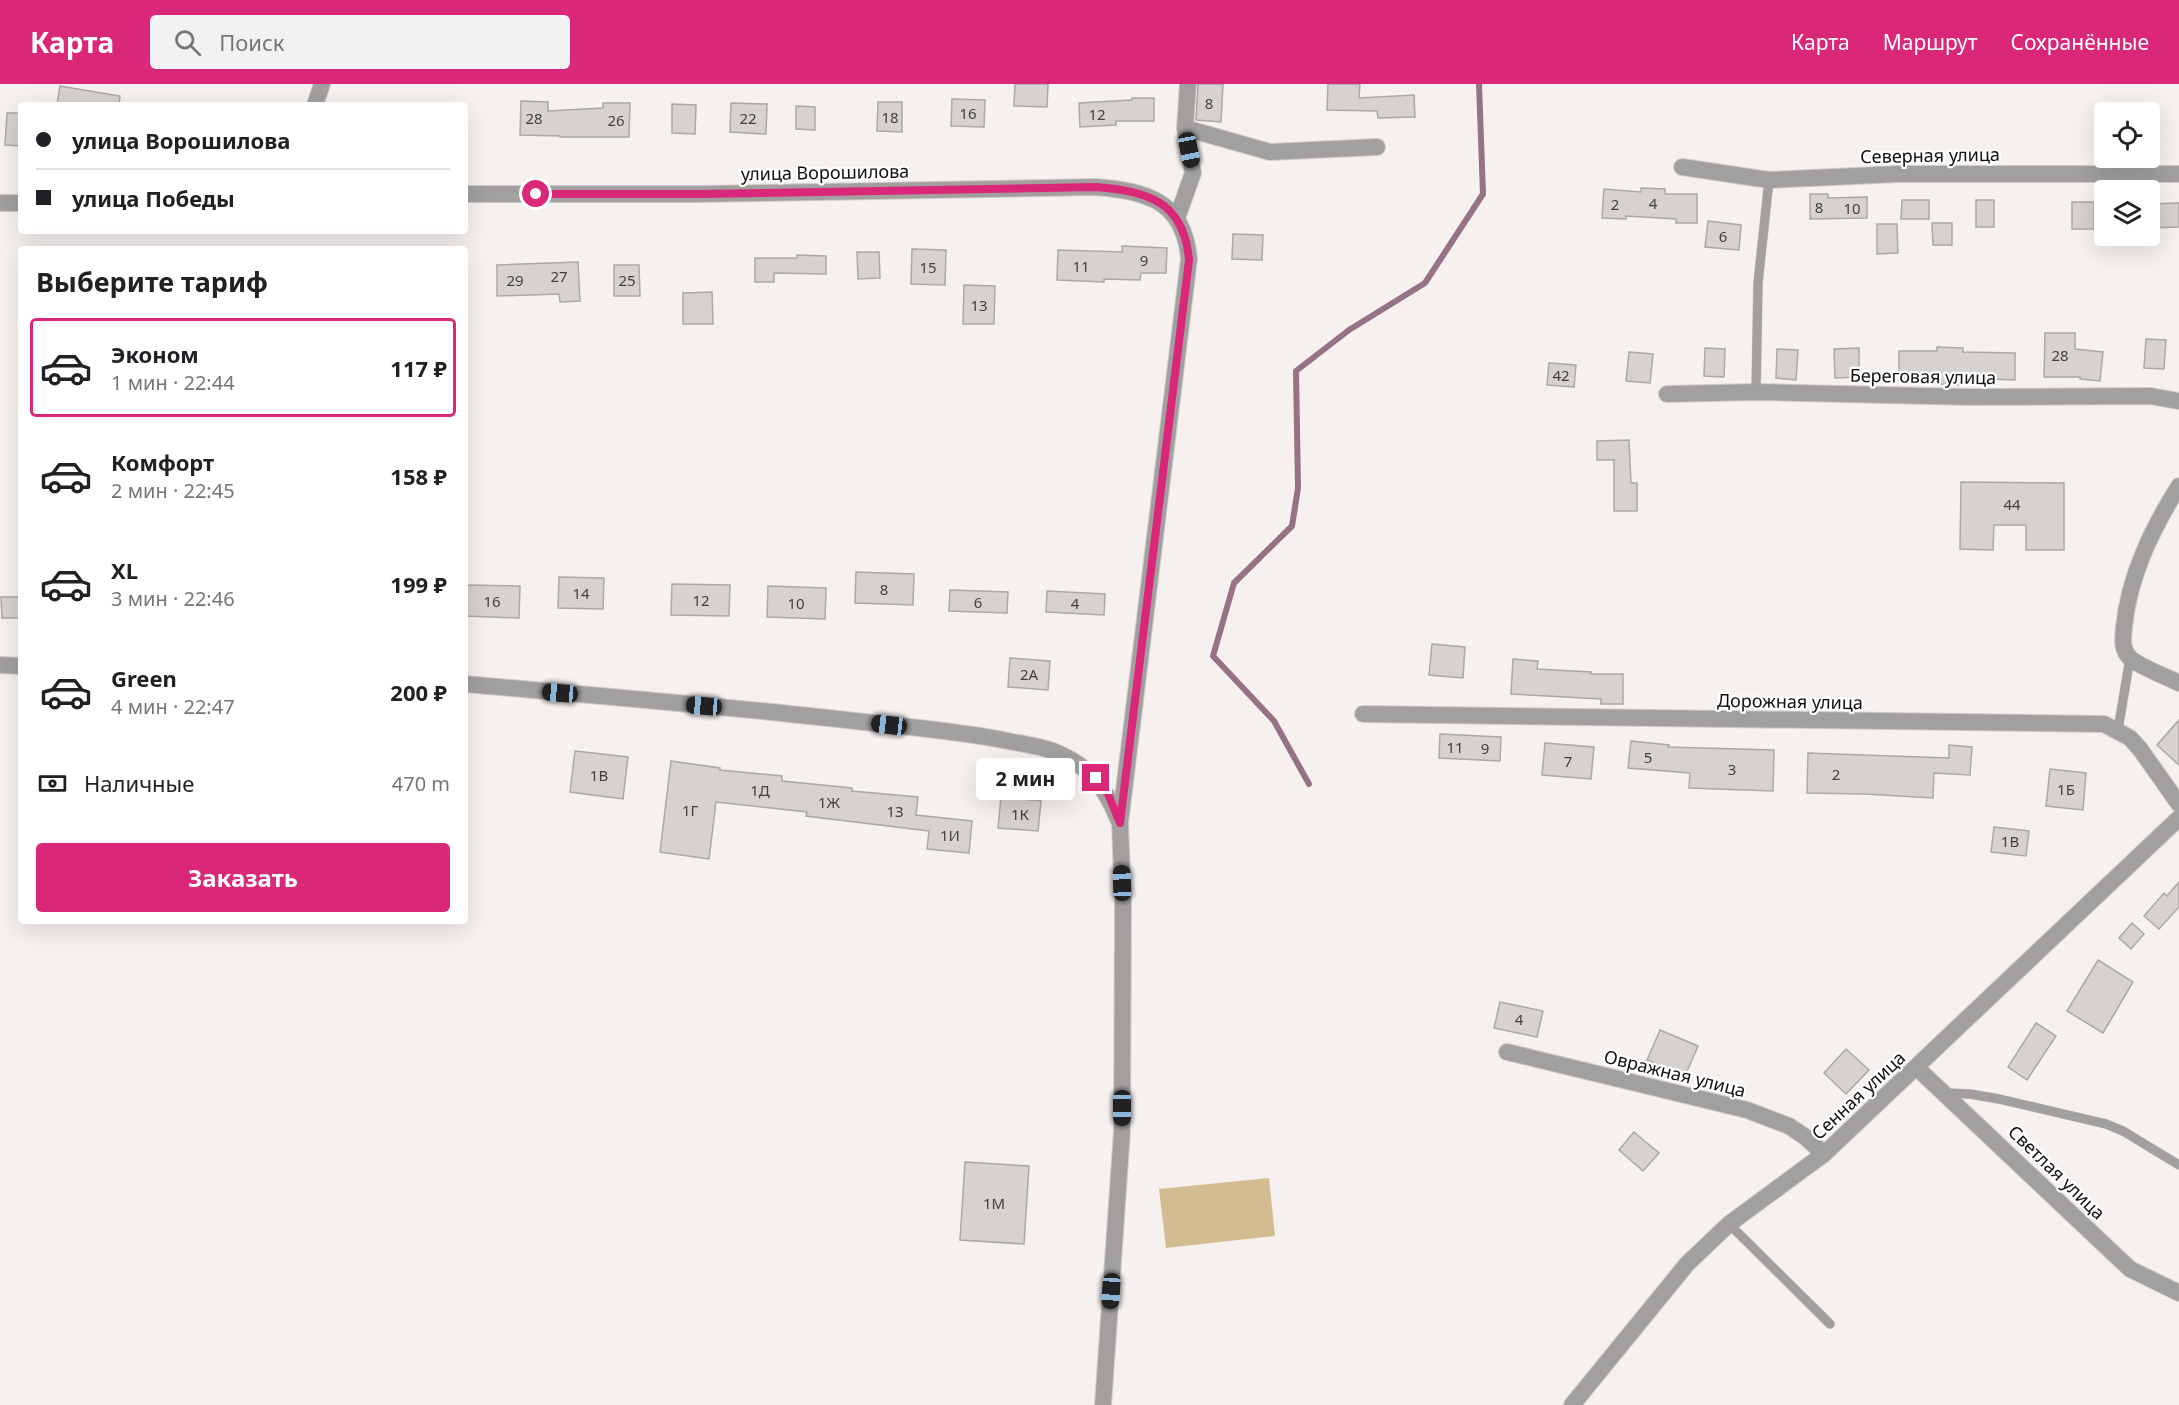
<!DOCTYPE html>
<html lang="ru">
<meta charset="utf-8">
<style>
body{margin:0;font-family:"Noto Sans",sans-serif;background:#f2f2f2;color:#202124;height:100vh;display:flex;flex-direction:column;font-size:22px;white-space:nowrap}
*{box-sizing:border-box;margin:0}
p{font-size:20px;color:#757577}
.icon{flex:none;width:33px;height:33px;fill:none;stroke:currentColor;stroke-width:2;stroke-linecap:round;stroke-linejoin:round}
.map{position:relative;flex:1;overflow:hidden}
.sheet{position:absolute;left:18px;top:162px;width:450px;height:678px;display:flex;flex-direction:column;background:#fff;border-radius:6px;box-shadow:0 6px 24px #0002}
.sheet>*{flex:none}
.hud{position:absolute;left:18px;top:18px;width:450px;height:132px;border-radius:6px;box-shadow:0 6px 24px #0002;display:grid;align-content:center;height:132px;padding:0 18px;background:#fff}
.controls{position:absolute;left:2094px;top:18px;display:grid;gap:12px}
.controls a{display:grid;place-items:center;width:66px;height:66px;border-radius:6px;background:#fff;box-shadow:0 6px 24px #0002;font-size:30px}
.end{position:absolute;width:27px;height:27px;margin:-14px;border:8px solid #db2777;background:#fff;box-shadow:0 0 0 3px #fff}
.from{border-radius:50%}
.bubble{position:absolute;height:42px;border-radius:6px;background:#fff;box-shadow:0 6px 24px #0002;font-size:20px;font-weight:700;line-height:42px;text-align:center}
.car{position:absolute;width:18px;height:36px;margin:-18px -9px;border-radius:8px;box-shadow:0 0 4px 2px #0007;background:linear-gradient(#222 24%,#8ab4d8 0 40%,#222 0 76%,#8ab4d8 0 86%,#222 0)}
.hud b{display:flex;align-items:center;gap:21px;height:57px;font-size:22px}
.hud b+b{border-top:2px solid #e0e0e0}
.hud i{width:15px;height:15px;background:#202124}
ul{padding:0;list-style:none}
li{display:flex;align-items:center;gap:18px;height:99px;margin:0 12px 9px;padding:0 6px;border:3px solid transparent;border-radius:6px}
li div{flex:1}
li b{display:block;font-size:22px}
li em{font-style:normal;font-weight:700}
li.on{border-color:#db2777}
li>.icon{width:54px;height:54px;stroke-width:1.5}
h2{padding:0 18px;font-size:27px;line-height:72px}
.pay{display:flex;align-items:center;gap:15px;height:66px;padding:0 18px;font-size:22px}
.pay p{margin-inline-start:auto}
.cta{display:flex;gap:12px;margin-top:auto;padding:12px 18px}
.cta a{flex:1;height:69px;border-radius:6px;background:#db2777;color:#fff;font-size:24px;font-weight:700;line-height:69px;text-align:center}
header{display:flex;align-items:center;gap:36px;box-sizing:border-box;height:84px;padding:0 30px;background:#db2777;color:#fff}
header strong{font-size:28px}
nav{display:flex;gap:33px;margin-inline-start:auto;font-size:21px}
.search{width:420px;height:54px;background:#f2f2f2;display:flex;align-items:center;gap:15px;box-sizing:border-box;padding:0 21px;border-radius:6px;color:#757577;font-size:22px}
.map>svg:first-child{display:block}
</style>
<header>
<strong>Карта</strong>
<div class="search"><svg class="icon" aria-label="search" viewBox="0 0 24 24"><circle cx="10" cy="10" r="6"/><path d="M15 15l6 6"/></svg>Поиск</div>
<nav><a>Карта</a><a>Маршрут</a><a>Сохранённые</a></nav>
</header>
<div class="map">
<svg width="2179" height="1321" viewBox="0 0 2179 1321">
<rect width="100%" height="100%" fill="#f6f0ef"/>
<path fill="#d4bc92" d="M 1269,1094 L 1275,1152 L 1166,1164 L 1159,1105 Z"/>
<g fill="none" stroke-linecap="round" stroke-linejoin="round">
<path stroke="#957286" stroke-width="6" d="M 1309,700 L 1274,637 L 1213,572 L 1234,499 L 1292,442 L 1298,404 L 1296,287 L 1349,246 L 1425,199 L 1483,110 L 1479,0"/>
</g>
<g fill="#d6d2cf" stroke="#ada8a5" stroke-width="1.5">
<path d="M 1015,0 L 1048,0 L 1047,23 L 1014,22 Z"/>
<path d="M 1198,0 L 1223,0 L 1221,38 L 1196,36 Z"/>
<path d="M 1328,0 L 1360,0 L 1359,14 L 1414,11 L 1415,33 L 1378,34 L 1377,27 L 1327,26 Z"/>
<path d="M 60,2 L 120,12 L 119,21 L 57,21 Z"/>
<path d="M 1132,14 L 1154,14 L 1154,37 L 1116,37 L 1116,41 L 1080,43 L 1079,19 L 1132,16 Z"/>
<path d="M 952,15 L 985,16 L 984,43 L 951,42 Z"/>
<path d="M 521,17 L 548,18 L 548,27 L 603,24 L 603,19 L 630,19 L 629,53 L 560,53 L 560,52 L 520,51 Z"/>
<path d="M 878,18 L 902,18 L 902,48 L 877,47 Z"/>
<path d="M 731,19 L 767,20 L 766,50 L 730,48 Z"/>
<path d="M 672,20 L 696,21 L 695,50 L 672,49 Z"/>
<path d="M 796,22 L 815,23 L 815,46 L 796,45 Z"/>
<path d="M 7,29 L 21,29 L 21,62 L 5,61 Z"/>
<path d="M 1641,104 L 1665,105 L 1665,110 L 1697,110 L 1697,139 L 1676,139 L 1676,135 L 1626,132 L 1626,135 L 1602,134 L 1604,105 L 1641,108 Z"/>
<path d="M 1810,110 L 1828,110 L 1828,114 L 1867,113 L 1867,134 L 1810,135 Z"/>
<path d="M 1902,116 L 1929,116 L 1929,135 L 1901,135 Z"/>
<rect x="1976" y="116" width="18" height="27"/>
<rect x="2072" y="118" width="22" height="27"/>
<path d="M 2179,119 L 2179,143 L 2150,144 L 2150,120 Z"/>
<path d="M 1708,137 L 1741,141 L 1739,166 L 1705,163 Z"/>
<path d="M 1932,139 L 1952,139 L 1952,161 L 1933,161 Z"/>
<path d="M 1877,140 L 1897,140 L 1898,169 L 1877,170 Z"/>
<path d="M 1233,150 L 1263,151 L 1262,176 L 1232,175 Z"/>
<path d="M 1122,162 L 1167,164 L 1166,189 L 1141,189 L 1140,196 L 1104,195 L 1104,198 L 1057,196 L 1058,166 L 1122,168 Z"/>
<path d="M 912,165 L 946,166 L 945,201 L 911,200 Z"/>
<path d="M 857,168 L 879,168 L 880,194 L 858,195 Z"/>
<path d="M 797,171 L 826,172 L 826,190 L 774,189 L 774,198 L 755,198 L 755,174 L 797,174 Z"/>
<path d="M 578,178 L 580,217 L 560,218 L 559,210 L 497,212 L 497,181 Z"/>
<path d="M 614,181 L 639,181 L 640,212 L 614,212 Z"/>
<path d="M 964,201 L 995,202 L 994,240 L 963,240 Z"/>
<path d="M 712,208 L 713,240 L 683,240 L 683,209 Z"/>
<path d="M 2045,249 L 2075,249 L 2075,265 L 2103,268 L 2100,297 L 2080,295 L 2080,293 L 2044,293 Z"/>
<path d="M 2146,255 L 2166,256 L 2164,285 L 2144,284 Z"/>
<path d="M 1937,263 L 1963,264 L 1963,268 L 2015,269 L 2015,296 L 1961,294 L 1961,301 L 1936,300 L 1936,296 L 1899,296 L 1899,267 L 1937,267 Z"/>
<path d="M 1705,264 L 1725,265 L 1724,293 L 1704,292 Z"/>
<path d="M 1859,264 L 1859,293 L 1835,294 L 1834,265 Z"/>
<path d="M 1777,265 L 1798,266 L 1796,296 L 1776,294 Z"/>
<path d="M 1629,268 L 1653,270 L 1650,299 L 1626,297 Z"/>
<path d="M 1549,279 L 1576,281 L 1574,303 L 1547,301 Z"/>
<path d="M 1629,356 L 1631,399 L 1637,399 L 1637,427 L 1614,427 L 1614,376 L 1597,376 L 1597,357 Z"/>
<path d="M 1961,398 L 2064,399 L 2064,466 L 2026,466 L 2026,441 L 1994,441 L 1993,466 L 1960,465 Z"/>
<path d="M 856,488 L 914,490 L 913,521 L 855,519 Z"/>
<path d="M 559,493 L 604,494 L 603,525 L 558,524 Z"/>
<path d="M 672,500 L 730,501 L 729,532 L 671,531 Z"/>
<path d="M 465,501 L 520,502 L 519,534 L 465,532 Z"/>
<path d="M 768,502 L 826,504 L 825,535 L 767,533 Z"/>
<path d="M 950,506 L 1008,508 L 1007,529 L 949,527 Z"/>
<path d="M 1047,507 L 1105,510 L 1104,531 L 1046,528 Z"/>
<path d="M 1,513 L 21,513 L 21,534 L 2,534 Z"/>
<path d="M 1432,560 L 1465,563 L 1463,594 L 1429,591 Z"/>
<path d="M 1010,574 L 1050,577 L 1048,606 L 1008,603 Z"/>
<path d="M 1513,575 L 1538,577 L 1537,585 L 1591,588 L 1591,590 L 1623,590 L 1623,620 L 1601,620 L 1601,615 L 1511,610 Z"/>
<path d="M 2179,636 L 2179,681 L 2157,661 Z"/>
<path d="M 1440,650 L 1501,653 L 1500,677 L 1439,674 Z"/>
<path d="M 1631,657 L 1669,661 L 1668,663 L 1774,666 L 1773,707 L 1689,704 L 1690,689 L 1628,684 Z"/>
<path d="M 1545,659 L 1594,663 L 1591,695 L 1542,691 Z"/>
<path d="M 1949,661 L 1972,663 L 1970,691 L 1934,689 L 1933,714 L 1864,710 L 1807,709 L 1808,669 L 1949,674 Z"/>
<path d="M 575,667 L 628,673 L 623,715 L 570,708 Z"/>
<path d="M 671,677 L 720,684 L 720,686 L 782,692 L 782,697 L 852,704 L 852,707 L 918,713 L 916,731 L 972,737 L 969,769 L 927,765 L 929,747 L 806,732 L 807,728 L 716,718 L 709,775 L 660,768 Z"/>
<path d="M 2050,685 L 2086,689 L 2083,726 L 2046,722 Z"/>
<path d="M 1001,713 L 1041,717 L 1038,747 L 998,744 Z"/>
<path d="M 1994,743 L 2029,747 L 2026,772 L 1991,768 Z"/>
<path d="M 2179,798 L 2179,823 L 2159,845 L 2144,832 L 2164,809 L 2167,812 Z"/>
<path d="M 2132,839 L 2144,850 L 2131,865 L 2119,854 Z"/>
<path d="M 2098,876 L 2133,898 L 2103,949 L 2067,927 Z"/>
<path d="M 1500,918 L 1543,927 L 1537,953 L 1494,944 Z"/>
<path d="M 2036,939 L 2056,952 L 2027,996 L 2008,983 Z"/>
<path d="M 1660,946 L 1698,962 L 1685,992 L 1647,976 Z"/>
<path d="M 1846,965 L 1869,986 L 1846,1010 L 1824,989 Z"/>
<path d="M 1634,1048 L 1659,1069 L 1643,1087 L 1619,1066 Z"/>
<path d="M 965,1078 L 1029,1082 L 1024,1160 L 960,1156 Z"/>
</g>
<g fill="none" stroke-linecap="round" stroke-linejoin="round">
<defs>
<g id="service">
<path d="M 1756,308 L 1758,199 L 1769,96"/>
<path d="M 2118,646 L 2130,574"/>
<path d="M 1946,1009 L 1970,1010 L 1999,1015 L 2106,1040 L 2123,1047 L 2179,1081"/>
<path d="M 1729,1140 L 1830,1240"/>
</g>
<g id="minor">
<path d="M 315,21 L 322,0"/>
<path d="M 1185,44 L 1270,68 L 1377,63"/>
<path d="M 1682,83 L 1769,96 L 1899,90 L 2179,90"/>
<path d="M 465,110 L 701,110 L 1096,103 C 1147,107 1184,117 1189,175 L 1120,739 L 1123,819 L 1122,1047 L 1103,1321"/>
<path d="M 0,119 L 21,119"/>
<path d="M 1177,134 L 1193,89 L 1185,44 L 1188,0"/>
<path d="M 1667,310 L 1756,308 L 1970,313 L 2150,312 L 2179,317"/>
<path d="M 2179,402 C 2152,445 2129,492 2124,543 C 2123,554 2121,565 2130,574 C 2138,582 2167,593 2179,599"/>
<path d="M 0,581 L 21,582"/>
<path d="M 465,600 C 601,612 737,623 873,639 C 918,644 964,648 1008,657 C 1023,660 1039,662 1053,667 C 1090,682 1104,701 1119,737"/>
<path d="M 1363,630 L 2104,640 L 2130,654 L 2140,665 L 2179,720"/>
<path d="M 1507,968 L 1747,1026 L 1789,1042 L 1804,1052 L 1824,1070"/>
<path d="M 1917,984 L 2130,1185 L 2179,1209"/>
<path d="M 1572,1321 L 1687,1180 L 1729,1140 L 1824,1070 L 2179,734"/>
</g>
</defs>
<use href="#service" stroke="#d1cccb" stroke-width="10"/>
<use href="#minor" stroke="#d1cccb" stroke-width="18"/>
<use href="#service" stroke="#a29f9f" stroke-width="9"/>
<use href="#minor" stroke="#a29f9f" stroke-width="16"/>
</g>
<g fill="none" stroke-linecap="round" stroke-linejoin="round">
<path stroke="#db2777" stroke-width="8" d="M 536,110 L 701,110 L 1096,103 C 1147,107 1184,117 1189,176 L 1120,739 L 1108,710 L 1096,694"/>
</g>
<g text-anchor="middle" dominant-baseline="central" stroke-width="4.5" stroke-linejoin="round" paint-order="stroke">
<g font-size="15" fill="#423f3e">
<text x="1209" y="19">8</text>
<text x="968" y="29">16</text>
<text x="1097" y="30">12</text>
<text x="890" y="33">18</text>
<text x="534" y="34">28</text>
<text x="748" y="34">22</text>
<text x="616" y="36">26</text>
<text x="1653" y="119">4</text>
<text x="1615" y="120">2</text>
<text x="1819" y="123">8</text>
<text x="1852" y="124">10</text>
<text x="1723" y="152">6</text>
<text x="1144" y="176">9</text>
<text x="1081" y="182">11</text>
<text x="928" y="183">15</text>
<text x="559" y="192">27</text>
<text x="515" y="196">29</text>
<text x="627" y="196">25</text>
<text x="979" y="221">13</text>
<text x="2060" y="271">28</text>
<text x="1561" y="291">42</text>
<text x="2012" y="420">44</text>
<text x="884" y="505">8</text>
<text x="581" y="509">14</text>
<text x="701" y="516">12</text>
<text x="492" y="517">16</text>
<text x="978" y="518">6</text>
<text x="796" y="519">10</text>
<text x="1075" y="519">4</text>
<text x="1029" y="590">2А</text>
<text x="1455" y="663">11</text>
<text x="1485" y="664">9</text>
<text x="1648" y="673">5</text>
<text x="1568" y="677">7</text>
<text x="1732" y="685">3</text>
<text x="1836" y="690">2</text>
<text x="599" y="691">1В</text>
<text x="2066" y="705">1Б</text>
<text x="760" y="706">1Д</text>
<text x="829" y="718">1Ж</text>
<text x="690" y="726">1Г</text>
<text x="895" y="727">1З</text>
<text x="1020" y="730">1К</text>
<text x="950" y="751">1И</text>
<text x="2010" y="757">1В</text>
<text x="1519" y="935">4</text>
<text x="994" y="1119">1М</text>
</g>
<g font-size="18" fill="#100e0e" stroke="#fff">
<text transform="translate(1930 71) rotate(-1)">Северная улица</text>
<text transform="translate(825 88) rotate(-1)">улица Ворошилова</text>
<text transform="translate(1923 292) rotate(1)">Береговая улица</text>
<text transform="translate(1790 617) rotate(1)">Дорожная улица</text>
<text transform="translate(1675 989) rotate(14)">Овражная улица</text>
<text transform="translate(1858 1011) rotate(-43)">Сенная улица</text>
<text transform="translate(2057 1088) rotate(44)">Светлая улица</text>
</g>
</g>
</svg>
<div class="controls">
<a><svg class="icon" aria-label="locate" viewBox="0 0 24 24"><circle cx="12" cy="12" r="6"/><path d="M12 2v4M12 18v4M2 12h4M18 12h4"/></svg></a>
<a><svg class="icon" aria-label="layers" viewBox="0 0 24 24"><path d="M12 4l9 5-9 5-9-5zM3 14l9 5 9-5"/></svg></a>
</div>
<i class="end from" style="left:536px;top:110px"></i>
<i class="end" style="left:1096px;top:694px"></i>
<div class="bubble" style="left:976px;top:674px;width:99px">2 мин</div>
<i class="car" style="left:1189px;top:66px;rotate:169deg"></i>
<i class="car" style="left:560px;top:609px;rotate:275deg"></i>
<i class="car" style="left:704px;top:622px;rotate:275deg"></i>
<i class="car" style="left:889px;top:641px;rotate:277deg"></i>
<i class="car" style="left:1122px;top:799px;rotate:358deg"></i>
<i class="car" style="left:1122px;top:1024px;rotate:180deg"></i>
<i class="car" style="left:1111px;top:1207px;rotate:184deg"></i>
<div class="hud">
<b><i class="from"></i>улица Ворошилова</b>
<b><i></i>улица Победы</b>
</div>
<section class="sheet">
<h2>Выберите тариф</h2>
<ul>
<li class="on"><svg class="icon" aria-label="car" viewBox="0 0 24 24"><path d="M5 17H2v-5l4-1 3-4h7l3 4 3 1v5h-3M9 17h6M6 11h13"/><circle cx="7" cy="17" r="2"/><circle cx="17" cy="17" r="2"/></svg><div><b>Эконом</b><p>1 мин · 22:44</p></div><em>117 ₽</em></li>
<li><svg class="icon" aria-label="car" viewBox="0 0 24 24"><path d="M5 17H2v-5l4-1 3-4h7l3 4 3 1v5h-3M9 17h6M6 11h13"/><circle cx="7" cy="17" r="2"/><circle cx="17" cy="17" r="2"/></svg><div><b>Комфорт</b><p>2 мин · 22:45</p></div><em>158 ₽</em></li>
<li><svg class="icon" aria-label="car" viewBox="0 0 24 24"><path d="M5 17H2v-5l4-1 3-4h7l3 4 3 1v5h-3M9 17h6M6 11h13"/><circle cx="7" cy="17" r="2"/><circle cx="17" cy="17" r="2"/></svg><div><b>XL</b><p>3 мин · 22:46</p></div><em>199 ₽</em></li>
<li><svg class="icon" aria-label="car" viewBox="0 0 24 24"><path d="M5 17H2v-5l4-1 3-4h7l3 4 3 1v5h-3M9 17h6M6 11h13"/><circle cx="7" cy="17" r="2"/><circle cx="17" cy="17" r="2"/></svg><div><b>Green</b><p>4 мин · 22:47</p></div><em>200 ₽</em></li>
</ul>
<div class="pay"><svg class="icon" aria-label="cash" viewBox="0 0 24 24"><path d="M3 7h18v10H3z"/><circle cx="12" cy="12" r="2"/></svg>Наличные<p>470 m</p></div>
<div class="cta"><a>Заказать</a></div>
</section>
</div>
